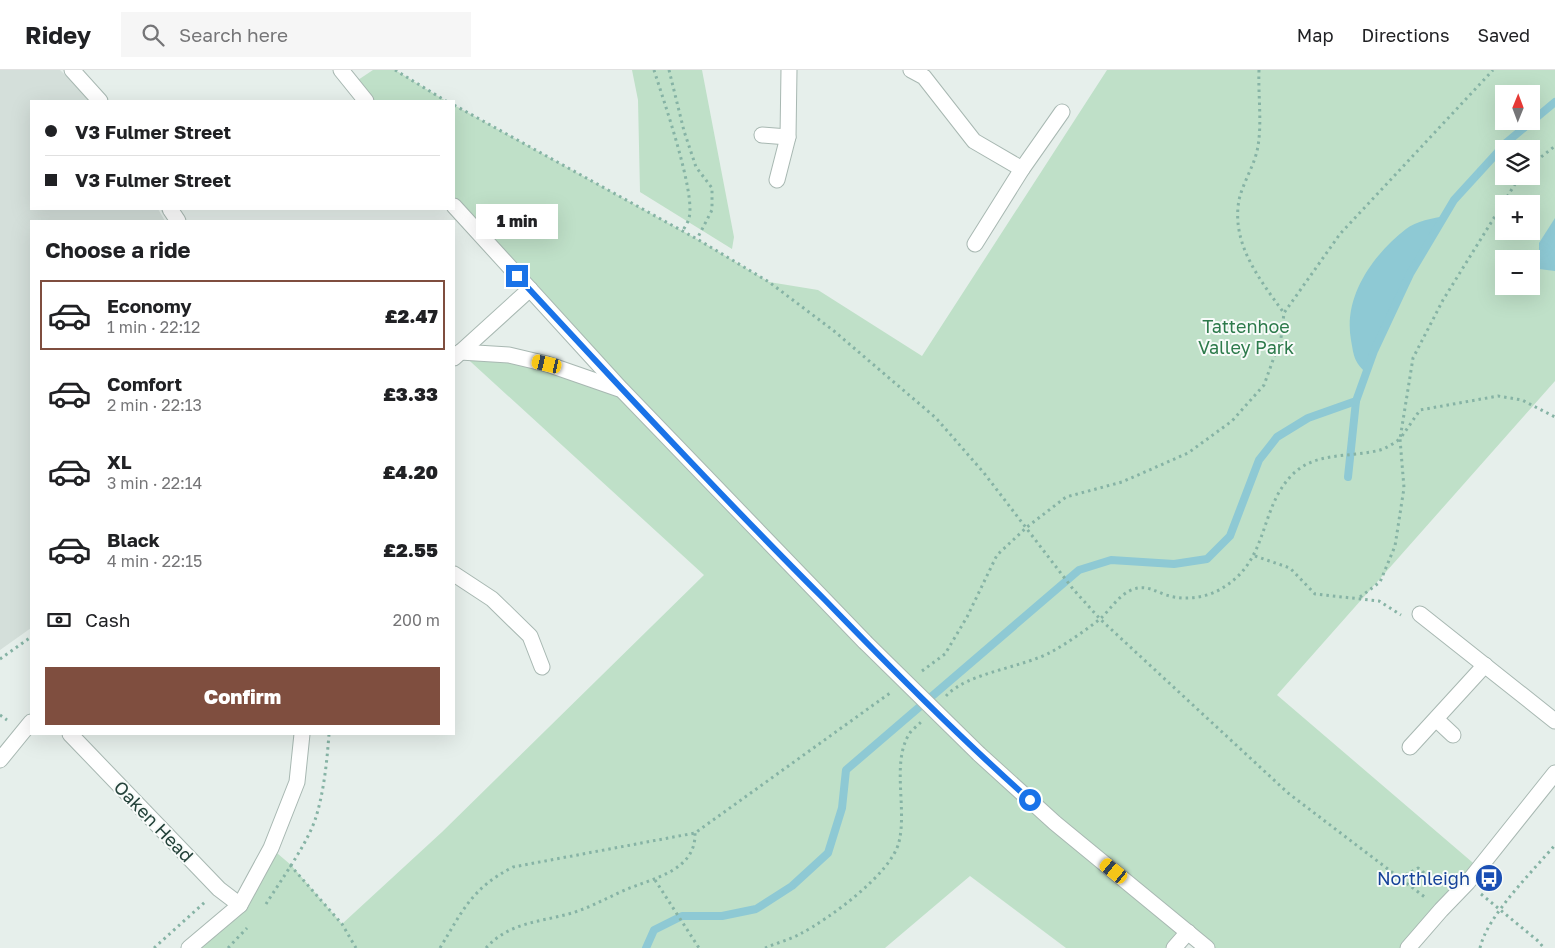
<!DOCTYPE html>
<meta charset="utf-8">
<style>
body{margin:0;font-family:"Golos Text",sans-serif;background:#f6f6f6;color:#202124;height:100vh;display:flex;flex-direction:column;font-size:19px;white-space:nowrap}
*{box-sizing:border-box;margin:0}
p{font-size:16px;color:#757577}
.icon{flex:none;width:28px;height:28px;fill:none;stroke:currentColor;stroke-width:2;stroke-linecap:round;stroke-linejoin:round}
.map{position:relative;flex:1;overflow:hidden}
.side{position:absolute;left:30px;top:150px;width:425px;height:515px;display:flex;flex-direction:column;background:#fff;border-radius:0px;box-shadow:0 5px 20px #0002}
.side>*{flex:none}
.hud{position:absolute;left:30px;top:30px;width:425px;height:110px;border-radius:0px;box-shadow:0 5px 20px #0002;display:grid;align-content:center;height:110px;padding:0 15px;background:#fff}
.needle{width:32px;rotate:1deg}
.fabs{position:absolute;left:1495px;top:15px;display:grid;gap:10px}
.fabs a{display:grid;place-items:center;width:45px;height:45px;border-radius:0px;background:#fff;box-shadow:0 5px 20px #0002;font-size:25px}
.end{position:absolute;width:22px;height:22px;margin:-11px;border:6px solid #1a73e8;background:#fff;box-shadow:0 0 0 2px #fff}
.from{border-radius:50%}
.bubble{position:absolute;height:35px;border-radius:0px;background:#fff;box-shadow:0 5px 20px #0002;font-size:16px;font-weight:800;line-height:35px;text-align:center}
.car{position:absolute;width:15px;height:30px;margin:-15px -8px;border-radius:6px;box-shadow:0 0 4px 1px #0007;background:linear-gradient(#f5c518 24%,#345 0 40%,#f5c518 0 76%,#345 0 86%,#f5c518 0)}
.hud b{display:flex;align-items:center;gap:18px;height:48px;font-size:19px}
.hud b+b{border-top:1px solid #e0e0e0}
.hud i{width:12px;height:12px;background:#202124}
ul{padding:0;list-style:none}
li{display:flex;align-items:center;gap:15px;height:70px;margin:0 10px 8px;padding:0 5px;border:2px solid transparent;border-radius:0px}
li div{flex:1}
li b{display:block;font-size:19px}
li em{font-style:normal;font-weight:800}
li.on{border-color:#7f4e3f}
li>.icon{width:45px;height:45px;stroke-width:1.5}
h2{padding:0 15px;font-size:22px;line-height:60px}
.pay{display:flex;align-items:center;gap:12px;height:55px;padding:0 15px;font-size:19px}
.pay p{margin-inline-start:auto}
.action{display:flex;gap:10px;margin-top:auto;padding:10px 15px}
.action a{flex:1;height:58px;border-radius:0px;background:#7f4e3f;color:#fff;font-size:20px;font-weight:800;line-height:58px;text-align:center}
header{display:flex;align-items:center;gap:30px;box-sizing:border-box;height:70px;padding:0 25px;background:#fff;border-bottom:1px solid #e0e0e0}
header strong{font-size:24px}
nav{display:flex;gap:28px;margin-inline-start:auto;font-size:18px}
.search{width:350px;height:45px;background:#f6f6f6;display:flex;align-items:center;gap:12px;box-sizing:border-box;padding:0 18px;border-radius:0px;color:#757577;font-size:19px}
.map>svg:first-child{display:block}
</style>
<header>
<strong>Ridey</strong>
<div class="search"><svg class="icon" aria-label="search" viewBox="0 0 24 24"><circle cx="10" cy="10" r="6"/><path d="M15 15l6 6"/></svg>Search here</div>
<nav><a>Map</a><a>Directions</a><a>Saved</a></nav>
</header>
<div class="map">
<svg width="1555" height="878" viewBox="0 0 1555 878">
<rect width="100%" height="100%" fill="#e6efeb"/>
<path fill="#d4dfda" d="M 0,0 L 60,0 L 93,31 L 31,31 L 31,139 L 158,139 L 165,151 L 31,151 L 31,558 L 0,580 Z"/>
<g fill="#bfe0c8" fill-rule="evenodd">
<path d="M 373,0 L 395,0 L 446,31 L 366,31 L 352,14 Z"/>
<path d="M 632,0 L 702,0 L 734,167 L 732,179 L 640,122 L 638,30 Z"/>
<path d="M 1107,0 L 1555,0 L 1555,311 L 1277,625 L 1479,798 L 1408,878 L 1207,878 L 1188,862 L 1174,878 L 1066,878 L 970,806 L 885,878 L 189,878 L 240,835 L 271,778 L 291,795 L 342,854 L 442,762 L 704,505 L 460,282 L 509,285 L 619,319 L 454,136 L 454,35 L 697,169 L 769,212 L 818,220 L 922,286 ZM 1504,24 L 1531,24 L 1531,51 L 1504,51 ZM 1504,79 L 1531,79 L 1531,106 L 1504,106 ZM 1504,134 L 1531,134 L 1531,161 L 1504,161 ZM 1504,189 L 1531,189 L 1531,216 L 1504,216 Z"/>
</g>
<g fill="#8ec9d4">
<path d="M 1446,146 C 1414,195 1385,247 1366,303 C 1354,291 1354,287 1351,270 C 1343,226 1373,185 1406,159 C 1416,151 1433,148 1446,146 Z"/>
<path d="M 1555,148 L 1555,201 L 1539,199 L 1539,173 Z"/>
</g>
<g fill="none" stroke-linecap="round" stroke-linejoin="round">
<g stroke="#8ec9d4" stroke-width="8">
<path d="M 1348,407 L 1356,331"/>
<path d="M 646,878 L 654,860 L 682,846 L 722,846 L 756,839 L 792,816 L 828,783 L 842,738 L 846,700 L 1079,500 L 1111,490 L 1174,494 L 1207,489 L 1230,466 L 1259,390 L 1277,367 L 1308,348 L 1356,331 L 1374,281 L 1410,204 L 1454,130 L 1507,72 L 1555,32"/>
</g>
<defs>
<g id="minor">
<path d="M 72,0 L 100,31"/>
<path d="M 911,0 L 924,7 L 974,71 L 1022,99"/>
<path d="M 762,65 L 788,67"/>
<path d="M 777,110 L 788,67 L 789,0"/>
<path d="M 170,139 L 178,151"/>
<path d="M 975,174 L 1022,99 L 1062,42"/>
<path d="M 454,288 L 530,219"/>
<path d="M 454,504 L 492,529 L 530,566 L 542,597"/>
<path d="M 1420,544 L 1555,651"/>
<path d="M 1437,650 L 1453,665"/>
<path d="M 70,664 L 219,819 L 240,835"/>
<path d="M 1410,677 L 1485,595"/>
<path d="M 0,690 L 31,652"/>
<path d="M 189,878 L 240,835 L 271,778 L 297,712 L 302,664"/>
<path d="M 1174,878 L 1188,862"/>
<path d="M 1408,878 L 1441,840 L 1468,812 L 1555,703"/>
</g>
<g id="tertiary">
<path d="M 341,0 L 366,31"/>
<path d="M 454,136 L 621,319 L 865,572"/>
<path d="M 460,282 L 509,285 L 547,294 L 619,319"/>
<path d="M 979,684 L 1055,753 L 1207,878"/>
</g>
</defs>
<use href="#minor" stroke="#a8b8b2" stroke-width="17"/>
<use href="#tertiary" stroke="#a8b8b2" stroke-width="17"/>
<g stroke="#86b3a5" stroke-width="3" stroke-dasharray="2.5 4" stroke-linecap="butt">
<path d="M 395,0 L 446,31"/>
<path d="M 654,0 C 663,29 696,123 689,148 C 688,153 684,158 682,162"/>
<path d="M 669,0 L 684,61 L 696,97 L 712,118 L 712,140 L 697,169"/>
<path d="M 1259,0 C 1258,25 1262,52 1258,76 C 1255,95 1243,112 1239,130 C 1231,174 1260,210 1284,243"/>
<path d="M 454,35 L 697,169 L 769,212 L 834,261 L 936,348 L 984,403 L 1073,519 L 1100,549 L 1288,723 L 1426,828"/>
<path d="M 1531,95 L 1555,76"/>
<path d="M 1255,486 L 1290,498 L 1315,524 L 1379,531 L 1401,545"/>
<path d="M 1360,527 L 1380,512 L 1395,476 L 1404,418 L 1400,369 L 1420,340 L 1498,326 L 1522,330 L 1555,347"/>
<path d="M 0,589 L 31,567"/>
<path d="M 922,601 L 945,584 L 967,547 L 997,485 L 1027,457 L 1066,427 L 1122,412 L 1188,383 L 1232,351 L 1264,315 L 1281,268 L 1284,243 L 1340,164 L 1493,0"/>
<path d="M 946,626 C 968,602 1023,598 1053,581 C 1069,572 1086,560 1100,549 C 1111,539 1119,524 1134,519 C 1146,515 1155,521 1166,525 C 1185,531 1208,528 1224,517 C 1269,489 1259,440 1291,406 C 1314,381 1350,388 1380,380 C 1387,378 1394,373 1400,369 L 1413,288 L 1443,230 L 1520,106"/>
<path d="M 0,645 L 7,650"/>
<path d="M 290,795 L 342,854 L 356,878"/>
<path d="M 1400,808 L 1418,798 L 1439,815"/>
<path d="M 655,810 L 699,878"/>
<path d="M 1481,824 L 1538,871 L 1544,878"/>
<path d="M 266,834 C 281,810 308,773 316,747 C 324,721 327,691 329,664"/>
<path d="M 154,878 L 205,832"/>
<path d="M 228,878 L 247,858"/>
<path d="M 440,878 C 463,840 472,818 513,797 L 695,763 L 890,623"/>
<path d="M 486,878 C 509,852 541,852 572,843 C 591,837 607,828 625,820 C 653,808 696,801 695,763"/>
<path d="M 765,878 C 776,873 789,870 800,864 C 829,849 891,804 899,772 C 907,739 892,695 908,666 C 910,661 917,656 921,652"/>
<path d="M 1480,878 C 1487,846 1533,801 1555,775"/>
</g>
<use href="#minor" stroke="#fff" stroke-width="15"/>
<use href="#tertiary" stroke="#fff" stroke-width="15"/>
<defs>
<path id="tertiary-bridge" d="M 865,572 L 979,684"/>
</defs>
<use href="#tertiary-bridge" stroke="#a8b8b2" stroke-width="17" stroke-linecap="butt"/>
<use href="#tertiary-bridge" stroke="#fff" stroke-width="15"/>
</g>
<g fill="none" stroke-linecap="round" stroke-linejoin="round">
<path stroke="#1a73e8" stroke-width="6" d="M 517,206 C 618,315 719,424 824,529 C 891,598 958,666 1030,730"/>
</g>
<defs>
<symbol id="bus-disc" viewBox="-11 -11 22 22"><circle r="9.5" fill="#1a4fb4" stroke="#f7fbf9"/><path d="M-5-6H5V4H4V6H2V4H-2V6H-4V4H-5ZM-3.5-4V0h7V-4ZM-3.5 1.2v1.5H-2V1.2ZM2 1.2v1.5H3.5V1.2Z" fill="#fff"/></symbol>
</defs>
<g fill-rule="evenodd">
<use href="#bus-disc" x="1473" y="792" width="32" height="32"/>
</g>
<g text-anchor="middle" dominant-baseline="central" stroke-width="4" stroke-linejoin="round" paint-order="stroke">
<g font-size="18" fill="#2d7a4b" stroke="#f7fbf9">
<text x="1246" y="256">Tattenhoe<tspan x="1246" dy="21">Valley Park</tspan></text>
</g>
<g font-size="18" fill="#24423a" stroke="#f7fbf9">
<text transform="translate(154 751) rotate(46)">Oaken Head</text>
</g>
<g font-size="18" fill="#164399" stroke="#f7fbf9" text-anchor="end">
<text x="1470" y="808">Northleigh</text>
</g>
</g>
</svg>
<div class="fabs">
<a><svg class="needle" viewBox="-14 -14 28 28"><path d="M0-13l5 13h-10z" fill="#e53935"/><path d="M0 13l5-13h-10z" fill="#757577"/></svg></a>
<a><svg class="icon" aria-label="layers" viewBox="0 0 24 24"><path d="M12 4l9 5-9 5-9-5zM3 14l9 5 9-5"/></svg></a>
<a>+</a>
<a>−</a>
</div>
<i class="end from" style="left:1030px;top:730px"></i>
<i class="end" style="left:517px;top:206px"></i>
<div class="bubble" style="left:476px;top:134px;width:82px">1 min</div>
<i class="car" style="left:547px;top:294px;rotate:283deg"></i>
<i class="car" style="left:1114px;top:801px;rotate:309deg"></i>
<div class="hud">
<b><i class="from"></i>V3 Fulmer Street</b>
<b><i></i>V3 Fulmer Street</b>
</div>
<section class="side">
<h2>Choose a ride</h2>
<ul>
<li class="on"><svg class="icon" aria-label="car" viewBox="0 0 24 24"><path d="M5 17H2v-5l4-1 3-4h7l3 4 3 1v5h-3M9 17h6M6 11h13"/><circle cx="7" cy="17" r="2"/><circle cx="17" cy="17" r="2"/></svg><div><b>Economy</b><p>1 min · 22:12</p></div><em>£2.47</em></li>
<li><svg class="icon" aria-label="car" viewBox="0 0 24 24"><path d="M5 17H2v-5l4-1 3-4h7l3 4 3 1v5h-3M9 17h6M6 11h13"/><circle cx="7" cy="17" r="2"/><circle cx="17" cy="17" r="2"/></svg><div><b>Comfort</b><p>2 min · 22:13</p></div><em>£3.33</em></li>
<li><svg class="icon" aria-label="car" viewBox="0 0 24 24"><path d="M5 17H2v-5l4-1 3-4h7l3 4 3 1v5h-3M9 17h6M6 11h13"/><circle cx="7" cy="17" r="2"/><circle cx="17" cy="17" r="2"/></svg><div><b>XL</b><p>3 min · 22:14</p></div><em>£4.20</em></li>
<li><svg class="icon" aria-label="car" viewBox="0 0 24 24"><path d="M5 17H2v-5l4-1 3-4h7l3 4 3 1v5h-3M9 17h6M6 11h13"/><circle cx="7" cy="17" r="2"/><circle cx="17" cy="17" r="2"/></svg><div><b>Black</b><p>4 min · 22:15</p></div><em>£2.55</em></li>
</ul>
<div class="pay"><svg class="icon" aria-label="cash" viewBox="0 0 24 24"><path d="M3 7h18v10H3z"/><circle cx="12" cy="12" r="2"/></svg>Cash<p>200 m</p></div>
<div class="action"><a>Confirm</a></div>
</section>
</div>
